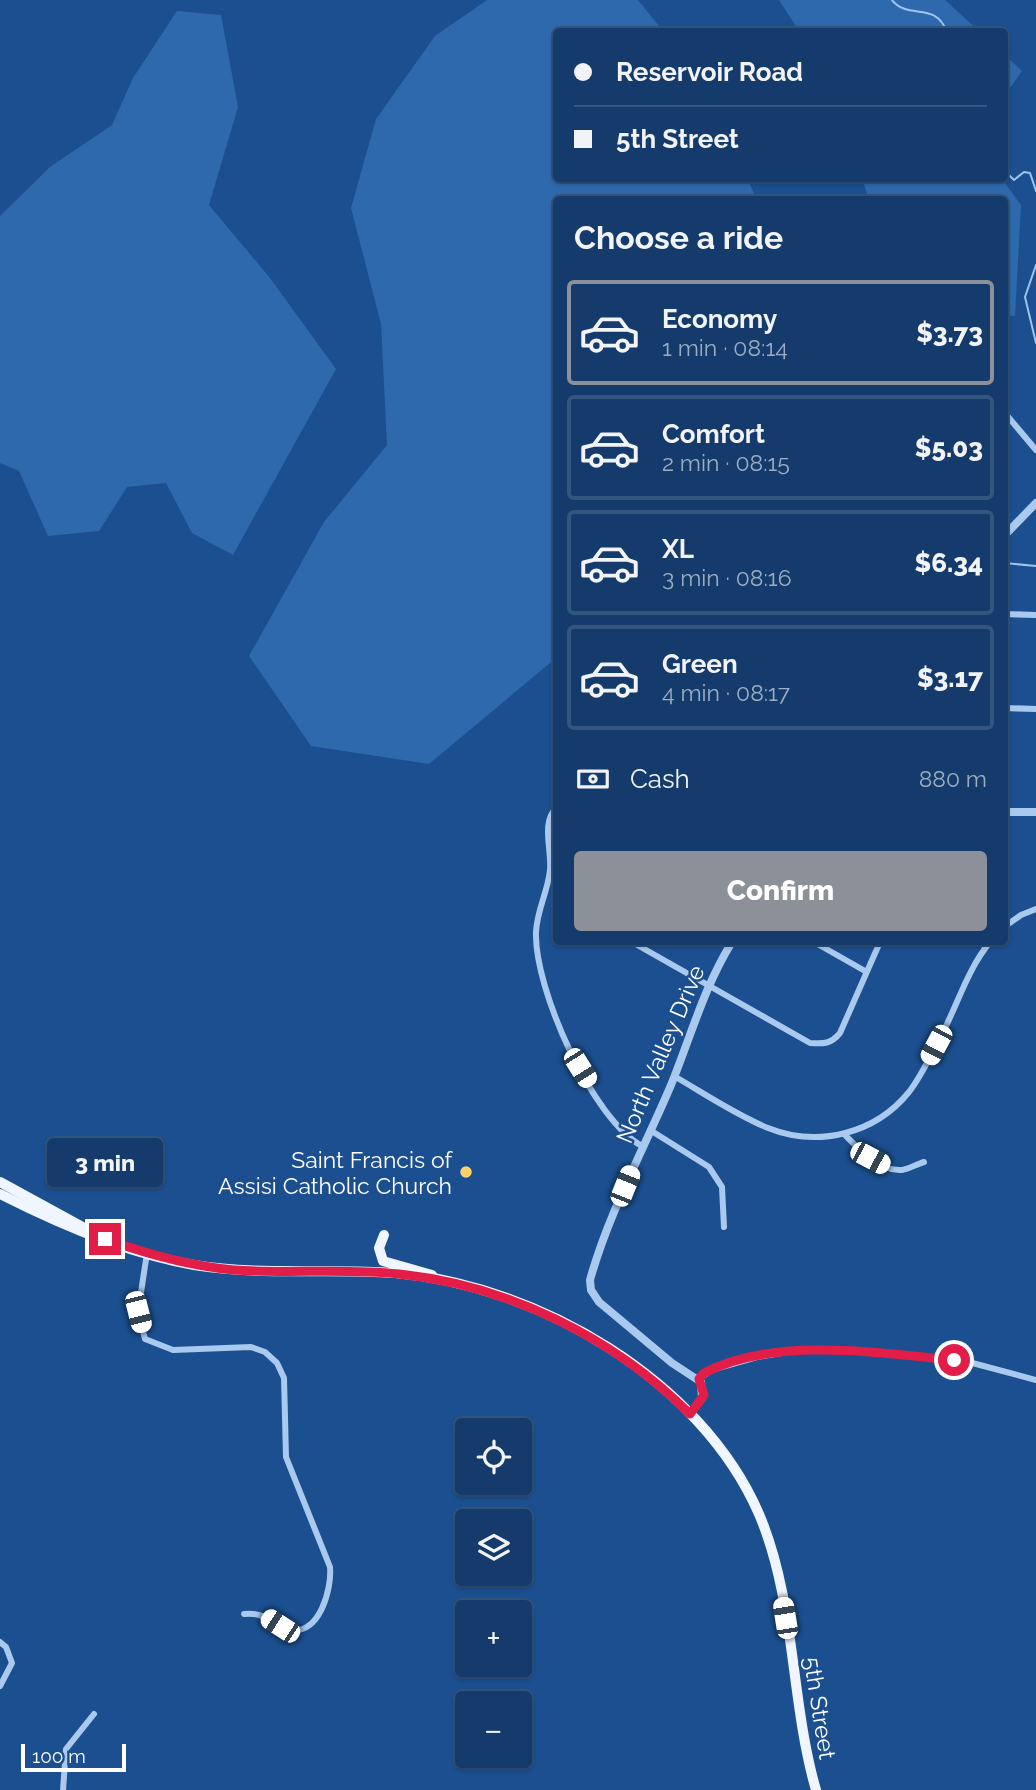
<!DOCTYPE html>
<meta charset="utf-8">
<style>
body{margin:0;font-family:Raleway,sans-serif;background:#214673;color:#f1f3f6;height:100vh;display:flex;flex-direction:column;font-size:26px;white-space:nowrap}
*{box-sizing:border-box;margin:0}
p{font-size:23px;color:#9dadc1}
.icon{flex:none;width:38px;height:38px;fill:none;stroke:currentColor;stroke-width:2;stroke-linecap:round;stroke-linejoin:round}
.map{position:relative;flex:1;overflow:hidden}
.panel{position:absolute;left:553px;top:196px;width:455px;height:749px;display:flex;flex-direction:column;background:#143b6b;border-radius:7px;box-shadow:0 2px 5px #0004,0 0 0 2px #33557e}
.panel>*{flex:none}
.hud{position:absolute;left:553px;top:28px;width:455px;height:154px;border-radius:7px;box-shadow:0 2px 5px #0004,0 0 0 2px #33557e;display:grid;align-content:center;height:154px;padding:0 21px;background:#143b6b}
.tools{position:absolute;left:455px;top:1418px;display:grid;gap:14px}
.tools a{display:grid;place-items:center;width:77px;height:77px;border-radius:7px;background:#143b6b;box-shadow:0 2px 5px #0004,0 0 0 2px #33557e;font-size:35px}
.scale{position:absolute;left:21px;bottom:18px;width:105px;box-sizing:border-box;padding-left:7px;border:4px solid #fff;border-top:0;font-size:19px;line-height:24px;white-space:nowrap;color:#fff;-webkit-text-stroke:5px #1b4f8f;paint-order:stroke}
.end{position:absolute;width:32px;height:32px;margin:-16px;border:9px solid #e11d48;background:#fff;box-shadow:0 0 0 4px #fff}
.from{border-radius:50%}
.bubble{position:absolute;height:49px;border-radius:7px;background:#143b6b;box-shadow:0 2px 5px #0004,0 0 0 2px #33557e;font-size:23px;font-weight:800;line-height:49px;text-align:center}
.car{position:absolute;width:21px;height:42px;margin:-21px -10px;border-radius:9px;box-shadow:0 0 5px 2px #0007;background:linear-gradient(#fff 24%,#345 0 40%,#fff 0 76%,#345 0 86%,#fff 0)}
.hud b{display:flex;align-items:center;gap:24px;height:66px;font-size:26px}
.hud b+b{border-top:2px solid #33557e}
.hud i{width:18px;height:18px;background:#f1f3f6}
ul{padding:0;list-style:none}
li{display:flex;align-items:center;gap:21px;height:105px;margin:0 14px 10px;padding:0 7px;border:4px solid #33557e;border-radius:7px}
li div{flex:1}
li b{display:block;font-size:26px}
li em{font-style:normal;font-weight:800}
li.on{border-color:#8c9099}
li>.icon{width:63px;height:63px;stroke-width:1.5}
h2{padding:0 21px;font-size:32px;line-height:84px}
.pay{display:flex;align-items:center;gap:18px;height:77px;padding:0 21px;font-size:26px}
.pay p{margin-inline-start:auto}
.primary-button{display:flex;gap:14px;margin-top:auto;padding:14px 21px}
.primary-button a{flex:1;height:80px;border-radius:7px;background:#8c9099;color:#fff;font-size:28px;font-weight:800;line-height:80px;text-align:center}
.map>svg:first-child{display:block}
</style>
<div class="map">
<svg width="1036" height="1790" viewBox="0 0 1036 1790">
<rect width="100%" height="100%" fill="#1b4f8f"/>
<g fill="#2e69ad">
<path d="M 487,0 L 638,0 L 663,31 L 556,32 L 556,178 L 748,179 L 756,199 L 556,200 L 556,658 L 429,764 L 311,746 L 249,656 L 324,522 L 387,445 L 381,324 L 351,208 L 376,119 L 435,36 Z"/>
<path d="M 779,0 L 945,0 L 979,31 L 799,31 Z"/>
<path d="M 177,11 L 221,15 L 238,107 L 209,205 L 270,278 L 336,369 L 233,555 L 192,533 L 166,483 L 127,487 L 99,531 L 48,536 L 19,471 L 0,463 L 0,216 L 50,167 L 112,125 L 133,78 Z"/>
<path d="M 1005,55 L 1022,71 L 1005,95 L 1004,95 Z"/>
<path d="M 862,179 L 1002,179 L 1021,205 L 1015,316 L 1005,315 L 1004,200 L 869,199 Z"/>
</g>
<g fill="none" stroke-linecap="round" stroke-linejoin="round">
<g stroke="#9cc4f0" stroke-width="2">
<path d="M 892,0 C 909,21 935,0 947,32"/>
<path d="M 1004,101 L 1009,106 L 1004,113"/>
<path d="M 1004,170 L 1014,180 L 1024,172 L 1030,173 L 1036,191"/>
<path d="M 1036,265 L 1025,297 L 1036,343"/>
<path d="M 1004,563 L 1036,566"/>
</g>
<g stroke="#a9c9ee" stroke-width="6">
<path d="M 1004,412 L 1036,450"/>
<path d="M 1004,614 L 1036,615"/>
<path d="M 1004,708 L 1036,709"/>
<path d="M 556,808 C 541,823 552,850 550,870 C 548,891 537,910 536,932 C 534,989 593,1120 642,1146"/>
<path d="M 1004,927 L 1021,915 L 1036,909"/>
<path d="M 632,942 L 810,1043 C 824,1044 831,1044 840,1033 L 880,942"/>
<path d="M 814,942 L 865,971"/>
<path d="M 674,1076 C 705,1094 736,1115 768,1128 C 818,1148 875,1134 909,1092 C 922,1075 931,1055 941,1036 C 958,1004 967,970 990,942"/>
<path d="M 650,1130 L 709,1167 L 722,1187 L 724,1227"/>
<path d="M 844,1134 C 858,1148 880,1172 902,1170 C 909,1169 917,1164 924,1162"/>
<path d="M 147,1253 L 138,1312 L 145,1339 L 173,1350 L 251,1347 L 265,1352 L 277,1363 L 284,1378 L 286,1457 L 330,1567 C 332,1588 320,1636 289,1630 C 270,1627 268,1611 244,1614"/>
<path d="M 699,1379 L 711,1370 L 757,1357 L 800,1350 L 840,1350 L 961,1360 L 1036,1380"/>
<path d="M 0,1642 L 6,1647 L 12,1663 L 0,1686"/>
<path d="M 63,1790 L 66,1749 L 94,1714"/>
</g>
<g stroke="#a9c9ee" stroke-width="8">
<path d="M 1004,536 L 1036,503"/>
<path d="M 1004,812 L 1036,812"/>
<path d="M 690,1414 L 702,1398 L 701,1382 L 672,1363 L 599,1302 L 591,1290 L 590,1280 C 609,1212 644,1149 671,1085 C 691,1036 704,987 732,942"/>
</g>
<g stroke="#f0f6ff" stroke-width="10">
<path d="M 0,1182 L 86,1229"/>
<path d="M 0,1194 C 59,1224 128,1254 194,1265 C 261,1276 328,1268 395,1273 C 538,1285 701,1380 759,1514 C 796,1601 790,1700 816,1790"/>
<path d="M 384,1235 L 379,1248 L 383,1261 L 432,1275"/>
</g>
</g>
<g fill="none" stroke-linecap="round" stroke-linejoin="round">
<path stroke="#e11d48" stroke-width="9" d="M 105,1239 C 147,1254 189,1266 234,1270 C 289,1274 344,1268 399,1274 C 507,1285 613,1337 690,1414 L 704,1395 L 699,1379 L 704,1373 C 774,1336 879,1353 954,1360"/>
</g>
<circle fill="#ffd166" stroke="#1b4f8f" stroke-width="2.5" cx="466" cy="1172" r="7"/>
<g text-anchor="middle" dominant-baseline="central" stroke-width="5" stroke-linejoin="round" paint-order="stroke">
<g font-size="23" fill="#fff" stroke="#1b4f8f">
<text transform="translate(660 1054) rotate(-67)">North Valley Drive</text>
<text transform="translate(820 1708) rotate(81)">5th Street</text>
</g>
<g font-size="23" fill="#fff" stroke="#1b4f8f" text-anchor="end">
<text x="452" y="1159">Saint Francis of<tspan x="452" dy="26">Assisi Catholic Church</tspan></text>
</g>
</g>
</svg>
<div class="tools">
<a><svg class="icon" aria-label="locate" viewBox="0 0 24 24"><circle cx="12" cy="12" r="6"/><path d="M12 2v4M12 18v4M2 12h4M18 12h4"/></svg></a>
<a><svg class="icon" aria-label="layers" viewBox="0 0 24 24"><path d="M12 4l9 5-9 5-9-5zM3 14l9 5 9-5"/></svg></a>
<a>+</a>
<a>−</a>
</div>
<div class="scale">100 m</div>
<i class="end from" style="left:954px;top:1360px"></i>
<i class="end" style="left:105px;top:1239px"></i>
<div class="bubble" style="left:47px;top:1138px;width:116px">3 min</div>
<i class="car" style="left:936px;top:1045px;rotate:208deg"></i>
<i class="car" style="left:580px;top:1068px;rotate:148deg"></i>
<i class="car" style="left:870px;top:1158px;rotate:118deg"></i>
<i class="car" style="left:625px;top:1186px;rotate:22deg"></i>
<i class="car" style="left:138px;top:1312px;rotate:166deg"></i>
<i class="car" style="left:785px;top:1618px;rotate:351deg"></i>
<i class="car" style="left:280px;top:1626px;rotate:303deg"></i>
<div class="hud">
<b><i class="from"></i>Reservoir Road</b>
<b><i></i>5th Street</b>
</div>
<section class="panel">
<h2>Choose a ride</h2>
<ul>
<li class="on"><svg class="icon" aria-label="car" viewBox="0 0 24 24"><path d="M5 17H2v-5l4-1 3-4h7l3 4 3 1v5h-3M9 17h6M6 11h13"/><circle cx="7" cy="17" r="2"/><circle cx="17" cy="17" r="2"/></svg><div><b>Economy</b><p>1 min · 08:14</p></div><em>$3.73</em></li>
<li><svg class="icon" aria-label="car" viewBox="0 0 24 24"><path d="M5 17H2v-5l4-1 3-4h7l3 4 3 1v5h-3M9 17h6M6 11h13"/><circle cx="7" cy="17" r="2"/><circle cx="17" cy="17" r="2"/></svg><div><b>Comfort</b><p>2 min · 08:15</p></div><em>$5.03</em></li>
<li><svg class="icon" aria-label="car" viewBox="0 0 24 24"><path d="M5 17H2v-5l4-1 3-4h7l3 4 3 1v5h-3M9 17h6M6 11h13"/><circle cx="7" cy="17" r="2"/><circle cx="17" cy="17" r="2"/></svg><div><b>XL</b><p>3 min · 08:16</p></div><em>$6.34</em></li>
<li><svg class="icon" aria-label="car" viewBox="0 0 24 24"><path d="M5 17H2v-5l4-1 3-4h7l3 4 3 1v5h-3M9 17h6M6 11h13"/><circle cx="7" cy="17" r="2"/><circle cx="17" cy="17" r="2"/></svg><div><b>Green</b><p>4 min · 08:17</p></div><em>$3.17</em></li>
</ul>
<div class="pay"><svg class="icon" aria-label="cash" viewBox="0 0 24 24"><path d="M3 7h18v10H3z"/><circle cx="12" cy="12" r="2"/></svg>Cash<p>880 m</p></div>
<div class="primary-button"><a>Confirm</a></div>
</section>
</div>
